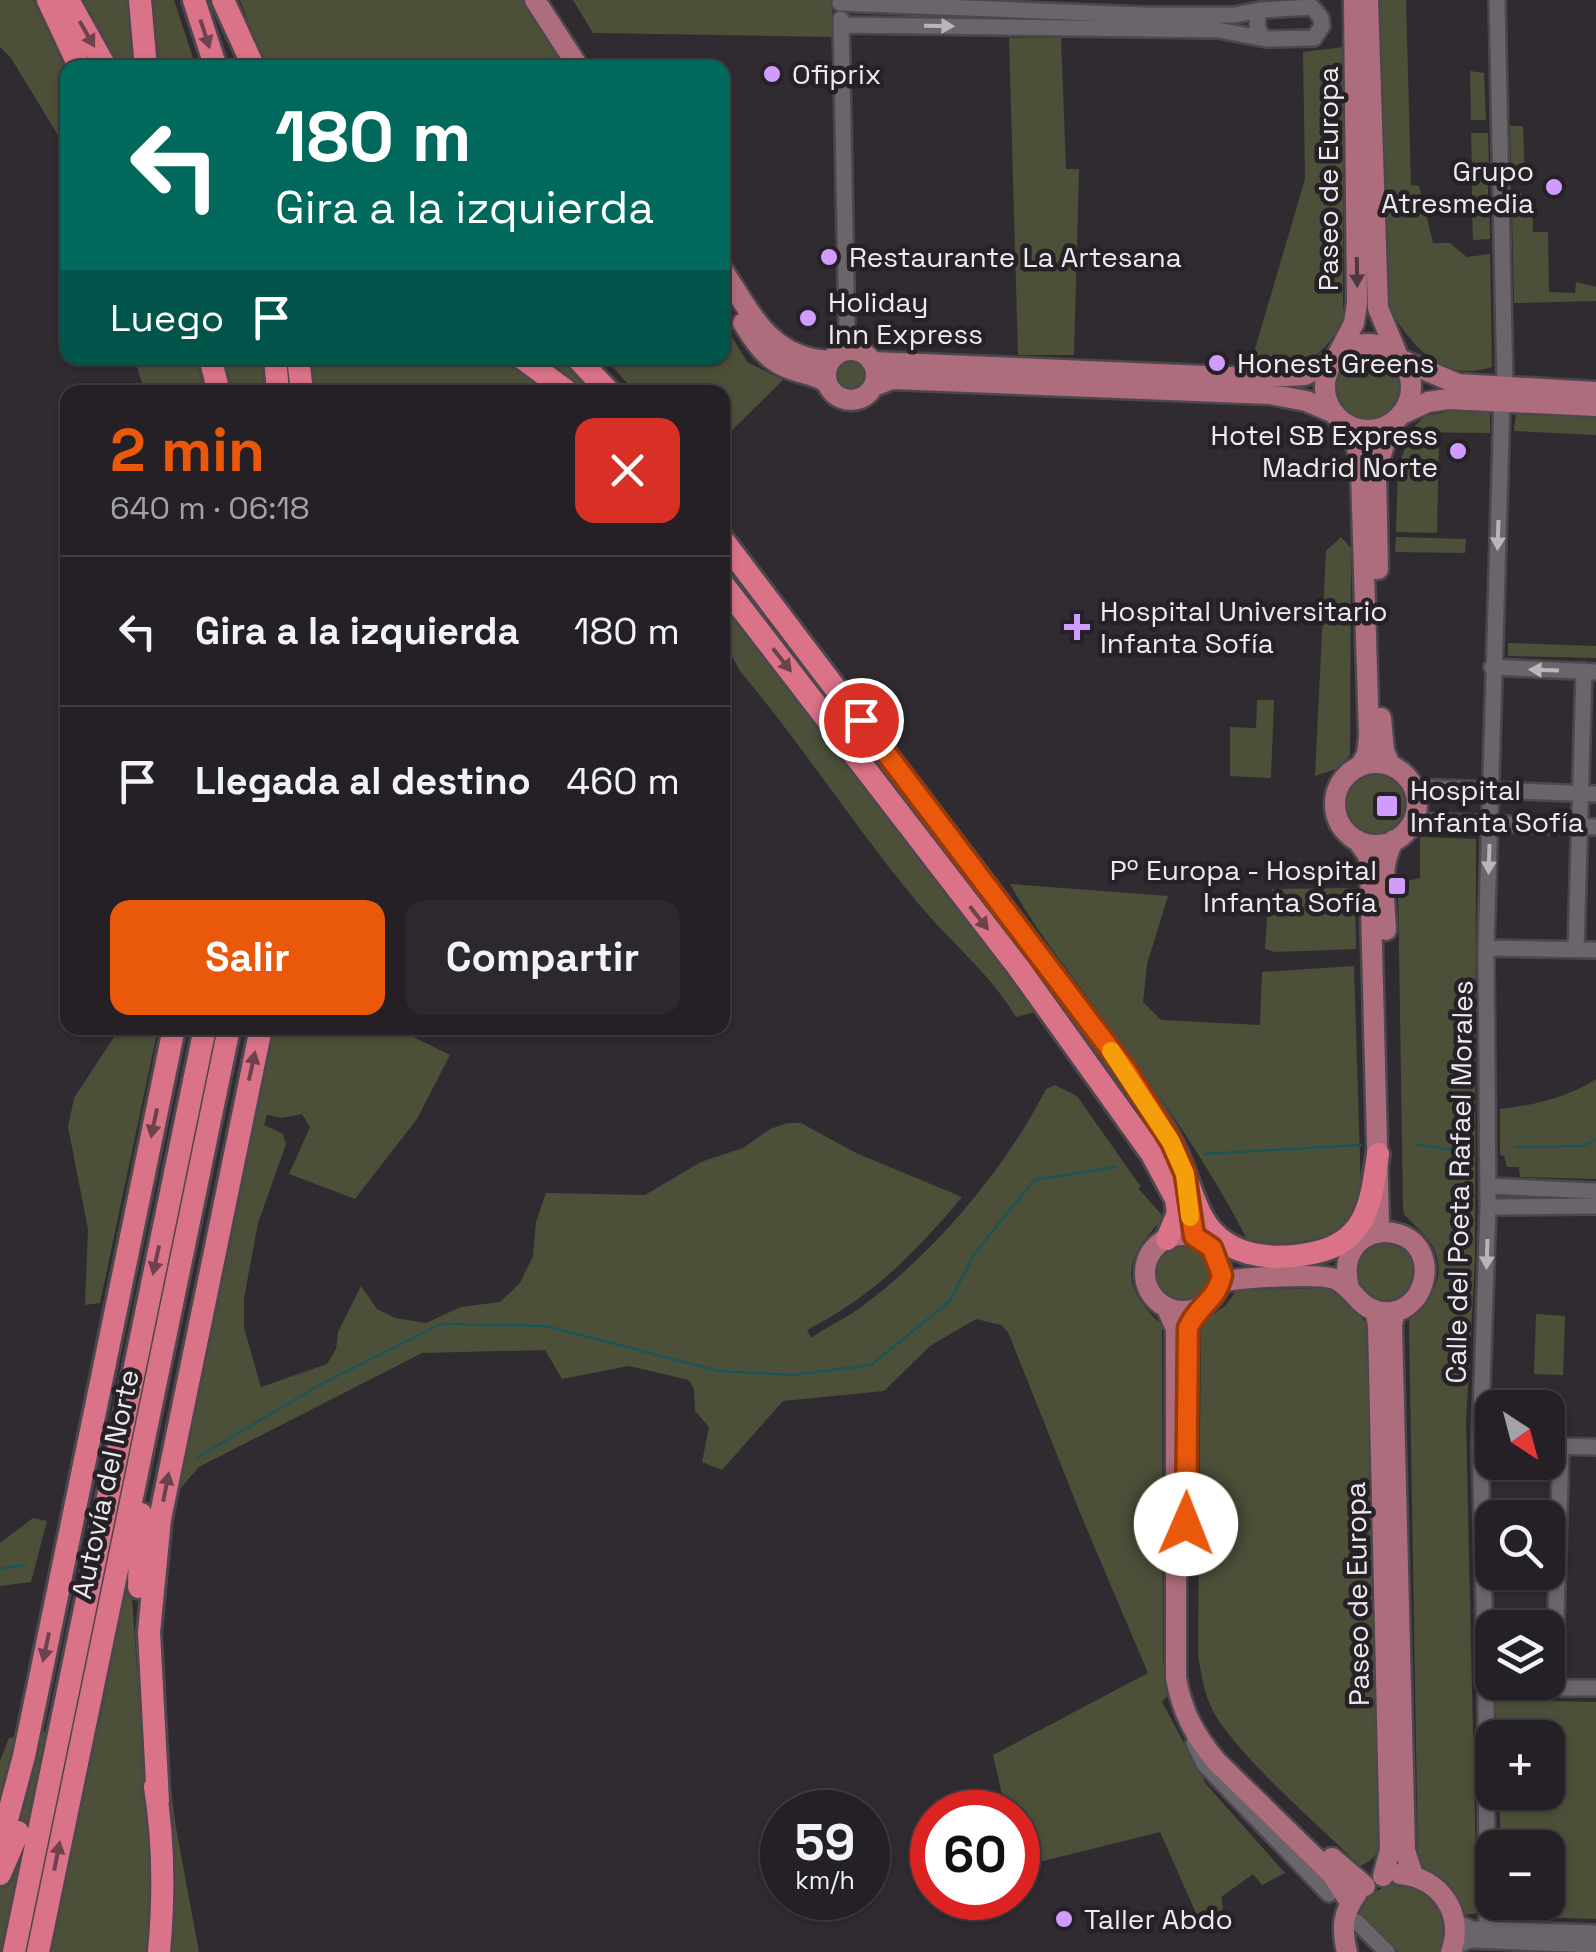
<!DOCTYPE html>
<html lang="es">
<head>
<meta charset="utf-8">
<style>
  body { margin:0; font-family:"Space Grotesk",sans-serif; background:#2c282d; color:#f1f3f6; height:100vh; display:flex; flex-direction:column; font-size:38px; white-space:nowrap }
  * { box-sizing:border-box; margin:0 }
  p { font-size:32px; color:#a3a3a7 }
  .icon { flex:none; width:55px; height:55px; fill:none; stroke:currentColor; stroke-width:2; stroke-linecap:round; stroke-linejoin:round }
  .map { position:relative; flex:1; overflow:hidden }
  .sheet { position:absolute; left:60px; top:385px; width:670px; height:650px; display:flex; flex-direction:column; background:#242025; border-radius:20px; box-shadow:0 2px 8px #0004,0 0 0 2px #413e42 }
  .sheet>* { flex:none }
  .guide { position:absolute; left:60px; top:60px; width:670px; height:305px; border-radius:20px; box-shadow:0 2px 8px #0004,0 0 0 2px #413e42; background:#00695c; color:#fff; overflow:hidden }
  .needle { width:65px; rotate:144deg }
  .buttons { position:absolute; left:1475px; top:1390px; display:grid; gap:20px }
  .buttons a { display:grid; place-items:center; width:90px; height:90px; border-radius:20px; background:#242025; box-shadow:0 2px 8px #0004,0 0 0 2px #413e42; font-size:50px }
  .speed { position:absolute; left:760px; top:1790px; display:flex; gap:20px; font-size:50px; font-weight:700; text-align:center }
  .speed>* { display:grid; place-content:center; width:130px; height:130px; border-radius:50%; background:#242025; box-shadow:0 2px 8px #0004,0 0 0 2px #413e42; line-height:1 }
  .speed small { font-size:25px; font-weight:400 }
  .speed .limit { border:15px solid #d22; background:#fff; color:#111 }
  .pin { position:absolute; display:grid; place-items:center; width:85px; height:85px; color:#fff; margin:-42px; border:5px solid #fff; border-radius:50%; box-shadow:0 2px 10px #0007 }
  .me { position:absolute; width:110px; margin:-55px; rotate:1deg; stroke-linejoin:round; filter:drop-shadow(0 0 8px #0008) }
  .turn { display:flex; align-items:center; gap:35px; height:210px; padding:0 50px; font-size:45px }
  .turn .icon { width:130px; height:130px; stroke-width:2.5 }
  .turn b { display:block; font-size:70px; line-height:85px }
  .then { display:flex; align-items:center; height:95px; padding:0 50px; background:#0003; gap:20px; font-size:38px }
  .round { display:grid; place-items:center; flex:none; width:105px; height:105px; border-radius:20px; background:#2c282d }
  .head { display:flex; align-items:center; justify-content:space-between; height:170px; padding:0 50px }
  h1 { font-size:60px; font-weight:700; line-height:75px; color:#ea580c }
  .cta { display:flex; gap:20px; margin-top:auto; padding:20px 50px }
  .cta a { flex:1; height:115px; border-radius:20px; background:#ea580c; color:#fff; font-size:40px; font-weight:700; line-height:115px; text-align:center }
  .cta a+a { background:#2c282d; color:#f1f3f6 }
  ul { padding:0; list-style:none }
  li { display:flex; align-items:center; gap:30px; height:150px; padding:0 50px; border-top:2px solid #413e42 }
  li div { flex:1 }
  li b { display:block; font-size:38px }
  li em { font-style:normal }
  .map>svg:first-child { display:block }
  .green { fill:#4c5039 }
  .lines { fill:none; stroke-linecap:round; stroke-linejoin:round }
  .stream { stroke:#1c5458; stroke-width:2.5 }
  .minor-casing { stroke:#4b474c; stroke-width:20 }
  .major-casing { stroke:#4b474c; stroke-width:25 }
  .highway-casing { stroke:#4b474c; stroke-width:28 }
  .minor { stroke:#6b656b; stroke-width:15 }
  .major { stroke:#ae6d7c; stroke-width:20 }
  .highway { stroke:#da7288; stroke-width:22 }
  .oneway { fill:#b9b5ba }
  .oneway2 { fill:#6e414e }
  .oneway3 { fill:#4f3840 }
  .route-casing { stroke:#983908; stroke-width:25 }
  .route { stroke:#ea580c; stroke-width:18 }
  .slow { stroke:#f59e0b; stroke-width:18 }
  .poi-dot { fill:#d09dff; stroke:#262127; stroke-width:4 }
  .labels { text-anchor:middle; stroke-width:9; stroke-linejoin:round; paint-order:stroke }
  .poi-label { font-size:28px; fill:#edeaee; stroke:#262127; text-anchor:start }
  .street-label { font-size:28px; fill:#edeaee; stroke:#262127 }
</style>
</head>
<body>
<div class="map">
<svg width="1596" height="1952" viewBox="0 0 1596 1952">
  <rect width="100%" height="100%" fill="#302b31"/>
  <path class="green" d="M0 0H33L67 73V150L11 58 0 47Z
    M81 0H135L140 67H113Z
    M146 0H174L196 67H153Z
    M240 0H525L566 67H266Z
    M573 0H832L833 37 593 33Z
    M1379 0H1406L1411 185 1419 186 1433 243H1450L1467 257 1490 254 1492 367C1444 383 1413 348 1390 310Z
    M1009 38H1061L1066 169H1079L1074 355H1018Z
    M1344 47 1343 319C1321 365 1298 367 1250 366L1305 179 1303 52Z
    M1470 71 1484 73 1486 120H1471Z
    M1510 126H1523L1525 178H1531L1532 183H1521L1511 164Z
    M1471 133H1488L1489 170H1472Z
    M1472 176H1488V200L1472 201Z
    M1520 192 1524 198H1532L1533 232H1548L1549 292 1575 293 1576 282 1596 287V301L1514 303 1512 210Z
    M1489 206 1490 239 1473 240 1472 207Z
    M723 322 747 362 783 380 723 439 722 392H635L605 358H722Z
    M1330 387a38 38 0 1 1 76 0a38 38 0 1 1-76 0Z
    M134 358H195L205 392H145Z
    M222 358H261L264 392H230Z
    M311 358H504L550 392H314Z
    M536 358H565L598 392H576Z
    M835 377a16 16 0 1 1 32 0a16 16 0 1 1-32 0Z
    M1458 410 1490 411V433L1409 432 1425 416Z
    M1516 412 1596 416V435L1514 431Z
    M1439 439 1437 533 1396 532 1398 467 1408 440Z
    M1341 537 1351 548 1350 755 1336 769 1315 776 1326 551Z
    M1396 537 1466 539 1465 553 1395 552Z
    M723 550 1073 1010 1065 1017 723 570Z
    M722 598 1038 1011 1016 1017C990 973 949 941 917 902 855 827 802 745 740 671L723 640Z
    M1508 643 1596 646V658L1508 656Z
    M1257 700H1274L1271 778 1230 776V727L1256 728Z
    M1343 805a33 33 0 1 1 66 0a33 33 0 1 1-66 0Z
    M1420 837 1476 839 1475 1260 1466 1421 1477 1913 1465 1915 1448 1883 1418 1863 1409 1324 1410 1317C1433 1301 1448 1272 1432 1245 1424 1233 1413 1224 1404 1214L1403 1208 1398 883 1420 878Z
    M1010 884 1168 896 1147 964 1143 1002 1161 1020 1260 1025 1262 972 1354 966 1361 1191 1353 1212 1356 1216C1326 1248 1291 1245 1249 1243 1209 1164 1155 1088 1102 1017 1070 972 1037 933 1010 884Z
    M1355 888 1356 949 1275 952 1265 949 1268 900 1273 899 1272 889Z
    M120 1028H158L100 1303 85 1305 88 1229 68 1127 74 1098Z
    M272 1028H395L450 1055 417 1119 355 1199 289 1174 310 1127 302 1114 282 1118 267 1115 264 1125 283 1134 286 1144 258 1223 244 1298V1328L261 1387 327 1364 336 1349 338 1332 361 1286 377 1309 395 1318 426 1323 461 1307 500 1302 520 1283 533 1256 536 1222 546 1193 645 1195 701 1162 743 1148 770 1129 787 1123H801L856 1153 962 1197C914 1254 873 1296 807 1330L811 1338C825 1328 842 1320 857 1310 931 1257 1005 1170 1046 1089L1055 1085 1077 1096 1141 1187 1138 1188 1161 1214 1162 1220C1122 1260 1120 1286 1162 1325L1163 1660 1167 1696 1162 1702 1206 1784 1285 1873 1262 1885 1253 1874 1221 1897 1223 1909 1200 1922 1160 1832 1019 1867 1018 1812H1006L993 1755 1148 1673 1083 1520 1008 1332 1001 1325 976 1319 930 1346 884 1391 783 1401 722 1470 702 1462 709 1427 695 1411 694 1389 689 1380 629 1366 562 1379 545 1350 422 1353 199 1467 178 1491Z
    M1596 1079V1179L1520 1177 1519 1167H1507L1504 1156 1500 1155V1109C1535 1105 1566 1098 1596 1079Z
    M1355 1270a30 30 0 1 1 60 0a30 30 0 1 1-60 0Z
    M1153 1274a31 31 0 1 1 62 0a31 31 0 1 1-62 0Z
    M1330 1288 1337 1290C1346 1303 1362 1314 1368 1328L1371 1550 1376 1554 1382 1842 1378 1844C1378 1857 1371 1861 1360 1866 1317 1823 1253 1770 1219 1721 1205 1701 1202 1678 1198 1655L1201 1323 1225 1306 1237 1290Z
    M1536 1314 1565 1316 1563 1375 1534 1374Z
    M33 1518 47 1521 31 1582 0 1586V1543Z
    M130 1568 140 1713 161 1711 176 1828 199 1952H0V1761L9 1738 100 1722Z
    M1494 1700 1596 1702V1919L1505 1916 1504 1903 1548 1902V1848L1501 1847 1499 1793 1548 1792V1738L1496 1737Z
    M1390 1884C1427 1884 1457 1913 1441 1952H1398L1355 1910 1363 1898Z"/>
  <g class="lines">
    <path class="stream" d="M1418 1145 1464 1151
      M1516 1147 1581 1146 1596 1140
      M1204 1154 1361 1145
      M198 1457 318 1386 441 1324 546 1326 719 1371 793 1375 871 1365 950 1301 975 1253 1034 1180 1116 1167
      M0 1569 25 1565"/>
    <g class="minor-casing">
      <path id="minor" d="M1497 0 1505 387
        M840 3 1143 15H1235L1260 10
        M1312 7 1321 18 1322 26 1314 38 1266 39C1255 30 1256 23 1260 10Z
        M841 25 1218 30 1266 39
        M847 335 862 352
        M836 355 847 335 841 19
        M1492 667 1596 672
        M1414 787 1596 794
        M1414 821 1596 827
        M1486 948 1596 950
        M1576 950 1584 671
        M1488 1186 1596 1191
        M1488 1207 1596 1206
        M1548 1446 1596 1447
        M1486 1688H1596
        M1554 1688 1561 1446
        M1194 1743 1204 1764 1329 1894
        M1357 1922 1387 1952
        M1455 1922 1472 1929 1596 1933
        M1487 1929 1486 1688 1480 1443 1488 1207 1486 948 1502 402
        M1453 1948 1469 1940 1596 1945"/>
    </g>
    <g class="major-casing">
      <path id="major" d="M535 0 579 68
        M1368 0 1378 308 1397 354
        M722 269C751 313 770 359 830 361
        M743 323C755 342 766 360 788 368 801 374 814 374 826 382
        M1325 387a43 43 0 1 1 86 0a43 43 0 1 1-86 0Z
        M826 375a25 25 0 1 1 50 0a25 25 0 1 1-50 0Z
        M1338 354 1354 323 1357 303 1354 0
        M1404 361 1458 384 1596 392
        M872 362 1253 378 1305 375 1333 360
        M874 386 892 379 1270 394 1306 401 1332 412
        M1400 415 1428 402 1448 399 1596 406
        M1339 420 1357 447 1361 473 1369 736 1367 754 1361 765
        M1378 569 1376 471 1390 425
        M1381 718 1384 751 1390 765
        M1335 804a41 41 0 1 1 82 0a41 41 0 1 1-82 0Z
        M1357 840 1368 855 1370 868 1379 1224 1377 1233
        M1386 930C1385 901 1378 866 1394 840
        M1145 1273a38 38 0 1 1 76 0a38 38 0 1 1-76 0Z
        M1220 1283C1237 1277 1319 1273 1335 1279 1352 1286 1357 1306 1377 1311 1425 1323 1445 1248 1398 1234 1385 1230 1372 1232 1361 1240 1345 1253 1345 1271 1349 1289
        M1167 1309 1176 1329V1678C1182 1712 1195 1736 1217 1762L1332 1874 1350 1902
        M1375 1311 1378 1325 1390 1850 1383 1876
        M1395 1311 1392 1325 1405 1851 1413 1875
        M1188 1349V1328L1196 1309
        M1332 1858 1365 1886
        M1400 1874C1440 1878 1465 1913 1451 1952
        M1347 1952C1341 1929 1343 1912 1357 1893"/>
    </g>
    <g class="highway-casing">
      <path id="highway" d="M48 0 80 68
        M68 0 106 68
        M140 0 146 68
        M194 0 216 68
        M223 0 254 68
        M210 358 219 392
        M275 358 278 392
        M298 358 302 392
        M522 358 568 392
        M577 358 609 392
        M722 539 1125 1070C1141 1094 1158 1117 1171 1142 1183 1164 1189 1190 1200 1213 1221 1257 1270 1262 1313 1253 1368 1242 1371 1201 1378 1154
        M722 583 1018 967 1152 1154 1176 1199 1178 1213 1167 1239
        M139 1587 141 1514
        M155 1787C164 1842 164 1898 159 1952
        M158 1801 149 1632 160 1519 261 1028
        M0 1846 24 1756 174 1028
        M0 1874 18 1832
        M14 1952 205 1028
        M38 1952 229 1028"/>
    </g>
    <use href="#minor" class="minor"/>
    <use href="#major" class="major"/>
    <use href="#highway" class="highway"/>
  </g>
  <defs><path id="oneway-solid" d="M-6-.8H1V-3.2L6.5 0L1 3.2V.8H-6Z" transform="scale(2.5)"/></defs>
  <g class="oneway">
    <use href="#oneway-solid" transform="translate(939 26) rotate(1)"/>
    <use href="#oneway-solid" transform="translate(1498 535) rotate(92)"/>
    <use href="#oneway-solid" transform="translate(1544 670) rotate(-178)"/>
    <use href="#oneway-solid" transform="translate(1489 859) rotate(92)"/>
    <use href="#oneway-solid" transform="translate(1487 1254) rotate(92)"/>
  </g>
  <g class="oneway2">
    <use href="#oneway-solid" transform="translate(87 34) rotate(60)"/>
    <use href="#oneway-solid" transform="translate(205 34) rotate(72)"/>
    <use href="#oneway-solid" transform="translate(782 660) rotate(52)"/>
    <use href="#oneway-solid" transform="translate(979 918) rotate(52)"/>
    <use href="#oneway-solid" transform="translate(252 1066) rotate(-78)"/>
    <use href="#oneway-solid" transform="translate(154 1123) rotate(102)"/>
    <use href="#oneway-solid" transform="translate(156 1260) rotate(102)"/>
    <use href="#oneway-solid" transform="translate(166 1487) rotate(-79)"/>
    <use href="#oneway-solid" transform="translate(46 1647) rotate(102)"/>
    <use href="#oneway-solid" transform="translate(57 1856) rotate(-79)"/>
  </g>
  <use class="oneway3" href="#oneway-solid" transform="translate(1357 272) rotate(89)"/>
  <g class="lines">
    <g class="route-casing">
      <path id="route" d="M861 720 1126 1070 1171 1142 1185 1174 1194 1236 1212 1248 1222 1275C1216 1302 1199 1303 1188 1328L1186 1524"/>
    </g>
    <use href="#route" class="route"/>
    <path class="slow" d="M1111 1051 1171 1142 1185 1174 1190 1217"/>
  </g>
  <g class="poi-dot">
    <circle cx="772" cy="74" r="10"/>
    <circle cx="1554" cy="187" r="10"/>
    <circle cx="829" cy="257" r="10"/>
    <circle cx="808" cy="318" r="10"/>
    <circle cx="1217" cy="363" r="10"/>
    <circle cx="1458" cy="451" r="10"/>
    <path d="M1072 612h10v10h10v10h-10v10h-10v-10h-10v-10h10z"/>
    <rect x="1375" y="794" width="24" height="24" rx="5"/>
    <rect x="1387" y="876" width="20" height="20" rx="5"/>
    <circle cx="1064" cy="1919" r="10"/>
  </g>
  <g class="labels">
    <g class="poi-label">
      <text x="792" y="84">Ofiprix</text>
      <text x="1534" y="181" text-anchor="end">Grupo<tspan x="1534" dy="32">Atresmedia</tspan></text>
      <text x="849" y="267">Restaurante La Artesana</text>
      <text x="828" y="312">Holiday<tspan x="828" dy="32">Inn Express</tspan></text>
      <text x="1237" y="373">Honest Greens</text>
      <text x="1438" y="445" text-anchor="end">Hotel SB Express<tspan x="1438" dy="32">Madrid Norte</tspan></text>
      <text x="1100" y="621">Hospital Universitario<tspan x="1100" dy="32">Infanta Sofía</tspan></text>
      <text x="1410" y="800">Hospital<tspan x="1410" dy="32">Infanta Sofía</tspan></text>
      <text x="1377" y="880" text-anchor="end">Pº Europa - Hospital<tspan x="1377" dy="32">Infanta Sofía</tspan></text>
      <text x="1084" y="1929">Taller Abdo</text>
    </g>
    <g class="street-label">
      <text transform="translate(1328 179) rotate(-90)" y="10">Paseo de Europa</text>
      <text transform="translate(1459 1182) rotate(-89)" y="10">Calle del Poeta Rafael Morales</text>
      <text transform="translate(105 1484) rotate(-78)" y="10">Autovía del Norte</text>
      <text transform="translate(1357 1594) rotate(-91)" y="10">Paseo de Europa</text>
    </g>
  </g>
</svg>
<div class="buttons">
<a><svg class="needle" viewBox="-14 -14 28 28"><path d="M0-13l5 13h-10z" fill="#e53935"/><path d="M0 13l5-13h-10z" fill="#a3a3a7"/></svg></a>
<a><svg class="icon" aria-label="search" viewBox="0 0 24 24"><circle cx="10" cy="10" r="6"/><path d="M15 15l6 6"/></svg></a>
<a><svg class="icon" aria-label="layers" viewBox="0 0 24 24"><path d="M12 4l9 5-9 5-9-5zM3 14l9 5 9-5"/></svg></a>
<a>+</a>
<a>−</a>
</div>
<div class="speed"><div>59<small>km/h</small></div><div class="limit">60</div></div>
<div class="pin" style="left:861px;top:720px;background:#d93025"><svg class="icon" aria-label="arrive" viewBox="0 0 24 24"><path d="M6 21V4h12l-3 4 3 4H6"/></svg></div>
<svg class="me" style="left:1186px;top:1524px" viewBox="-20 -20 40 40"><circle r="19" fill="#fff"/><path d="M0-13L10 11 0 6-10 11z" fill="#ea580c"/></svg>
<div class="guide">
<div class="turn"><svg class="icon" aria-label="left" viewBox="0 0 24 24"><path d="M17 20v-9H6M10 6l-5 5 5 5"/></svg><div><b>180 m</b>Gira a la izquierda</div></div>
<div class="then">Luego<svg class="icon" aria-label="arrive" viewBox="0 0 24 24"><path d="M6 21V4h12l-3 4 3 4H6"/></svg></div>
</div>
<section class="sheet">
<div class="head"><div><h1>2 min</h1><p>640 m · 06:18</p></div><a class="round" style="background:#d93025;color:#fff"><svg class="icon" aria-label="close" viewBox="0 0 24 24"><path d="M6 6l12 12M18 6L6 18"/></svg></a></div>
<ul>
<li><svg class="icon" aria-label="left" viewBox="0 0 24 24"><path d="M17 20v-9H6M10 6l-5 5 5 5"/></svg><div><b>Gira a la izquierda</b></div><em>180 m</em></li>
<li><svg class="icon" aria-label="arrive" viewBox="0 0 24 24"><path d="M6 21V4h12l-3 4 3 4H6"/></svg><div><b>Llegada al destino</b></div><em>460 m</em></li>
</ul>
<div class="cta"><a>Salir</a><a>Compartir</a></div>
</section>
</div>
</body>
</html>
